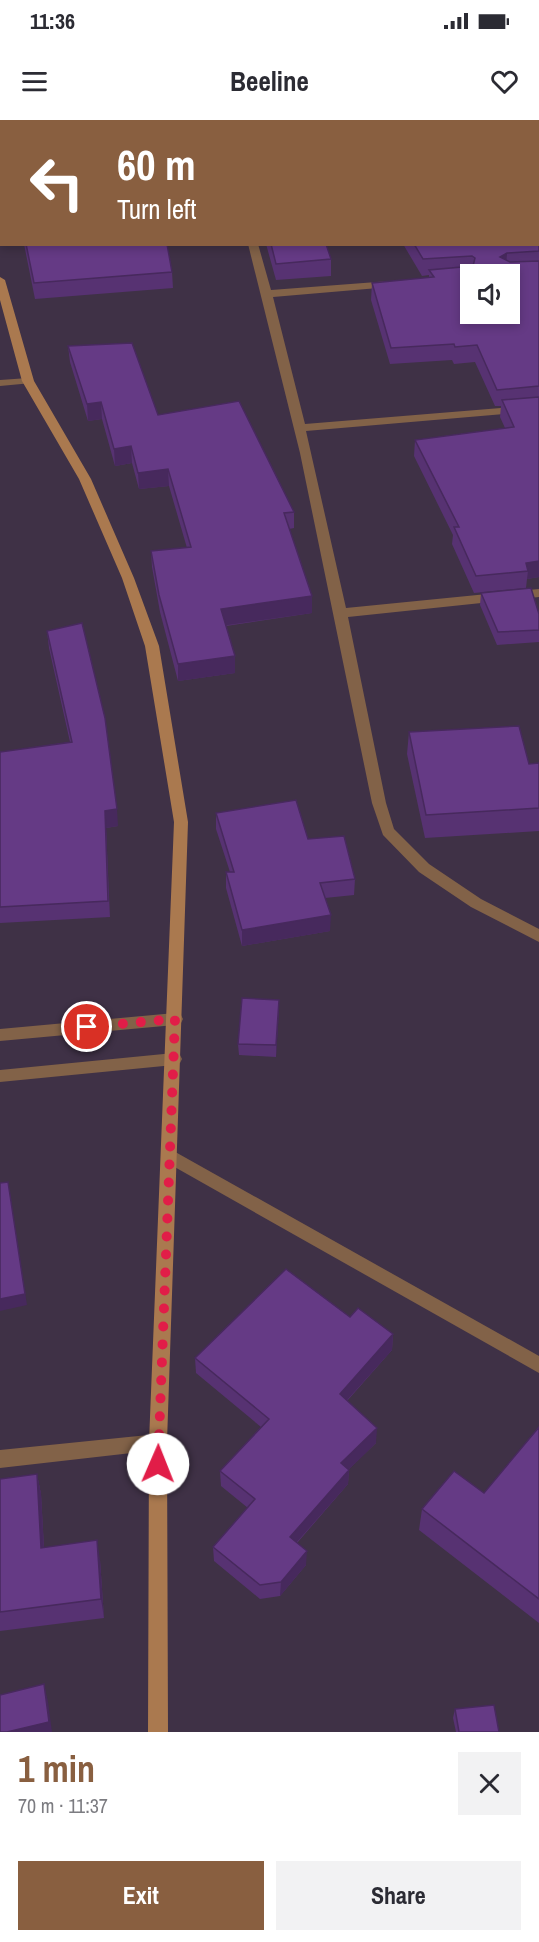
<!DOCTYPE html>
<html lang="en">
<head>
<meta charset="utf-8">
<style>
  body { margin:0; font-family:"Archivo Narrow",sans-serif; background:#f2f2f3; color:#2b2b33; height:100vh; display:flex; flex-direction:column; font-size:22px; white-space:nowrap }
  * { box-sizing:border-box; margin:0 }
  p { font-size:20px; color:#7c7c81 }
  .icon { flex:none; width:33px; height:33px; fill:none; stroke:currentColor; stroke-width:2; stroke-linecap:round; stroke-linejoin:round }
  .map { position:relative; height:1612px; overflow:hidden }
  .side { display:flex; flex-direction:column; background:#fff; flex:1 }
  .side>* { flex:none }
  .banner { position:absolute; left:0px; top:0px; width:540px; height:126px; box-shadow:0 3px 9px #0003; background:#895f40; color:#fff; overflow:hidden }
  .tools { position:absolute; left:460px; top:144px; display:grid; gap:12px }
  .tools a { display:grid; place-items:center; width:60px; height:60px; border-radius:0px; background:#fff; box-shadow:0 3px 9px #0003; font-size:30px }
  .pin { position:absolute; display:grid; place-items:center; width:51px; height:51px; color:#fff; margin:-26px; border:3px solid #fff; border-radius:50%; box-shadow:0 2px 6px #0007 }
  .me { position:absolute; width:66px; margin:-33px; rotate:1deg; stroke-linejoin:round; filter:drop-shadow(0 0 4px #0008) }
  .turn { display:flex; align-items:center; gap:21px; height:126px; padding:0 18px; font-size:27px }
  .turn .icon { width:78px; height:78px; stroke-width:2.5 }
  .turn b { display:block; font-size:42px; line-height:51px }
  .round { display:grid; place-items:center; flex:none; width:63px; height:63px; border-radius:0px; background:#f2f2f3 }
  .summary { display:flex; align-items:center; justify-content:space-between; height:102px; padding:0 18px }
  h1 { font-size:36px; font-weight:700; line-height:45px; color:#895f40 }
  .action { display:flex; gap:12px; margin-top:auto; padding:12px 18px }
  .action a { flex:1; height:69px; border-radius:0px; background:#895f40; color:#fff; font-size:24px; font-weight:700; line-height:69px; text-align:center }
  .action a+a { background:#f2f2f3; color:#2b2b33 }
  .status { display:flex; justify-content:space-between; align-items:center; height:42px; padding:0 30px; background:#fff; direction:ltr }
  .status svg { height:16px; fill:currentColor }
  header { display:flex; justify-content:space-between; align-items:center; height:78px; padding:0 18px; background:#fff; font-size:27px; font-weight:700 }
  .map>svg:first-child { display:block }
  .lines { fill:none; stroke-linecap:round; stroke-linejoin:round }
  .street { fill:#826248; fill-rule:evenodd }
  .secondary { fill:#aa794f; fill-rule:evenodd }
  .wall { fill:#573272 }
  .shaded-wall { fill:#47295d }
  .building { fill:#653a85; stroke:#47295d; stroke-width:1.5; fill-rule:evenodd }
  .route { stroke:#e11d48; stroke-width:10; stroke-dasharray:0 18 }
</style>
</head>
<body>
<div class="status"><b>11:36</b><svg viewBox="0 0 49 12"><path d="M0 12V9h3v3zM5 12V6h3v6zM10 12V3h3v9zM15 12V0h3v12zM26 1h20v11H26zM47 4h2v5h-2z"/></svg></div>
<header><svg class="icon" aria-label="menu" viewBox="0 0 24 24"><path d="M4 6h16M4 12h16M4 18h16"/></svg>Beeline<svg class="icon" aria-label="heart" viewBox="0 0 24 24"><path d="M12 20l-8-8c-3-5 5-10 8-4 3-6 11-1 8 4z"/></svg></header>
<div class="map">
<svg width="539" height="1612" viewBox="0 0 539 1612">
  <rect width="100%" height="100%" fill="#3f3146"/>
  <g class="lines">
    <path class="street" d="M0 74H2V80H0Z
      M248 124H258L271 170 390 161 395 164 390 167 273 177 305 304 539 285V291L306 311 346 488 539 469V477L348 497 386 683 394 709 429 744 481 779 539 809V822L471 787 419 752 383 715 372 683 300 333Z
      M28 258 34 261 32 263 0 266V260Z
      M175 893 181 895 183 899 181 903 175 905 0 921V909Z
      M174 933 180 935 182 939 180 943 174 945 0 962V950Z
      M170 1029 539 1236V1253L164 1041 162 1036 164 1031Z
      M158 1314 164 1316 167 1322 164 1328 158 1330 0 1348V1330Z"/>
    <path class="secondary" d="M0 157 5 160 34 261 91 359 134 458 159 526 188 702 167 1322 168 1612H148L149 1322 174 702 145 526 122 458 79 359 22 261 0 180Z"/>
  </g>
  <path class="wall" d="M5 0H539V457L527 459 526 468 474 473 452 424 453 415 414 336 415 320 505 308 500 297 501 286H495L475 242 454 244 452 240 390 244 371 180 372 163 429 158V155L422 156 403 124H538V2H5Z
    M24 124H167L172 152 173 168 35 179Z
    M266 124H326L331 139V156L276 160Z
    M68 226 158 295 294 392V408L289 409 312 493 226 506 235 553 178 561 160 492 152 447 151 431 187 428 169 366 139 369 132 343 115 346 102 299 88 301 70 242Z
    M481 473 539 510V522L497 525 480 485Z
    M47 511 118 706 106 708 110 797 0 803V632L70 622 49 528Z
    M409 612 529 644 539 643V711L425 718 407 634Z
    M216 693 308 719 355 759 354 775 325 778 330 811 242 826 226 768V752H230L216 709Z
    M279 880 276 937 239 935 238 924Z
    M350 1197 393 1214 392 1230 347 1281 376 1323 349 1349 348 1364 297 1423 306 1445 280 1476 260 1479 214 1441 213 1427 248 1388 221 1366 220 1351 261 1307 196 1253 195 1238Z
    M539 1307V1503L419 1410 422 1389 484 1373Z
    M37 1354 41 1374 44 1427 100 1440 104 1498 0 1511V1359Z
    M455 1589 499 1612H456L453 1598Z"/>
  <path class="shaded-wall" d="M507 133 506 149 500 137Z
    M101 282 102 299 88 301 87 284Z
    M131 326 132 343 115 346 114 329Z
    M168 349 169 366 139 369 138 353Z
    M539 441V457L527 459 528 451 526 443Z
    M312 476V493L221 506V489Z
    M235 536V553L178 561V544Z
    M117 689 118 706 106 708 110 797 105 691Z
    M331 795 330 811 242 826V810Z
    M279 880V892L276 937V925Z
    M10 1073 27 1185 0 1191V1179Z
    M393 1214 392 1230 339 1289 340 1274Z
    M377 1308 376 1323 340 1358 341 1343Z
    M349 1350 348 1364 289 1431 290 1417Z
    M37 1354 41 1374 45 1447 41 1428Z
    M97 1420 100 1440 104 1498 101 1479Z
    M307 1431 306 1445 280 1476 281 1462Z
    M44 1564 48 1582 52 1612H7Z"/>
  <path class="building" d="M7 0H539V15L538 17V2H7Z
    M538 22 539 131 507 133 500 137 510 142 539 141V266L497 270 477 225 455 227 454 224 391 228 372 163 434 157 429 150 473 146 475 138 472 136 423 139 414 124H538ZM471 154H510V194H471Z
    M26 124H167L172 152 34 163Z
    M271 124H326L331 139 276 144Z
    M132 223 158 295 239 281 294 392 284 393 312 476 221 489 235 536 178 544 159 475 151 431 191 427 168 349 138 353 131 326 114 329 101 282 87 284 68 226Z
    M539 277V441L526 443 528 451 476 456 454 407H459L415 320 514 307 502 280Z
    M531 468 539 494V510L498 512 481 473Z
    M82 503 105 598 117 689 105 691 108 781 0 787V632L72 622 47 511Z
    M519 606 529 644 539 643V688L426 695 409 612Z
    M296 680 308 719 344 716 355 759 320 763 331 795 242 810 226 752H234L216 693Z
    M242 878 279 880 276 925 238 924Z
    M8 1062 25 1174 0 1179V1063Z
    M286 1149 350 1197 358 1188 393 1214 340 1274 377 1308 341 1343 349 1350 290 1417 307 1431 281 1462 260 1465 213 1427 255 1379 220 1351 269 1299 195 1238Z
    M539 1307V1479L422 1389 454 1351 484 1373Z
    M37 1354 41 1428 97 1420 101 1479 0 1492V1359Z
    M44 1564 49 1602 7 1612H0V1575Z
    M494 1585 499 1612H459L455 1589Z"/>
  <g class="lines">
    <path class="route" d="M87 907 175 899 158 1344"/>
  </g>
</svg>
<div class="tools">
<a><svg class="icon" aria-label="sound" viewBox="0 0 24 24"><path d="M4 9h4l5-4v14l-5-4H4zM17 9q2 3 0 6"/></svg></a>
</div>
<div class="pin" style="left:87px;top:907px;background:#d93025"><svg class="icon" aria-label="arrive" viewBox="0 0 24 24"><path d="M6 21V4h12l-3 4 3 4H6"/></svg></div>
<svg class="me" style="left:158px;top:1344px" viewBox="-20 -20 40 40"><circle r="19" fill="#fff"/><path d="M0-13L10 11 0 6-10 11z" fill="#e11d48"/></svg>
<div class="banner">
<div class="turn"><svg class="icon" aria-label="left" viewBox="0 0 24 24"><path d="M17 20v-9H6M10 6l-5 5 5 5"/></svg><div><b>60 m</b>Turn left</div></div>
</div>
</div>
<section class="side">
<div class="summary"><div><h1>1 min</h1><p>70 m · 11:37</p></div><a class="round"><svg class="icon" aria-label="close" viewBox="0 0 24 24"><path d="M6 6l12 12M18 6L6 18"/></svg></a></div>
<div class="action"><a>Exit</a><a>Share</a></div>
</section>
</body>
</html>
